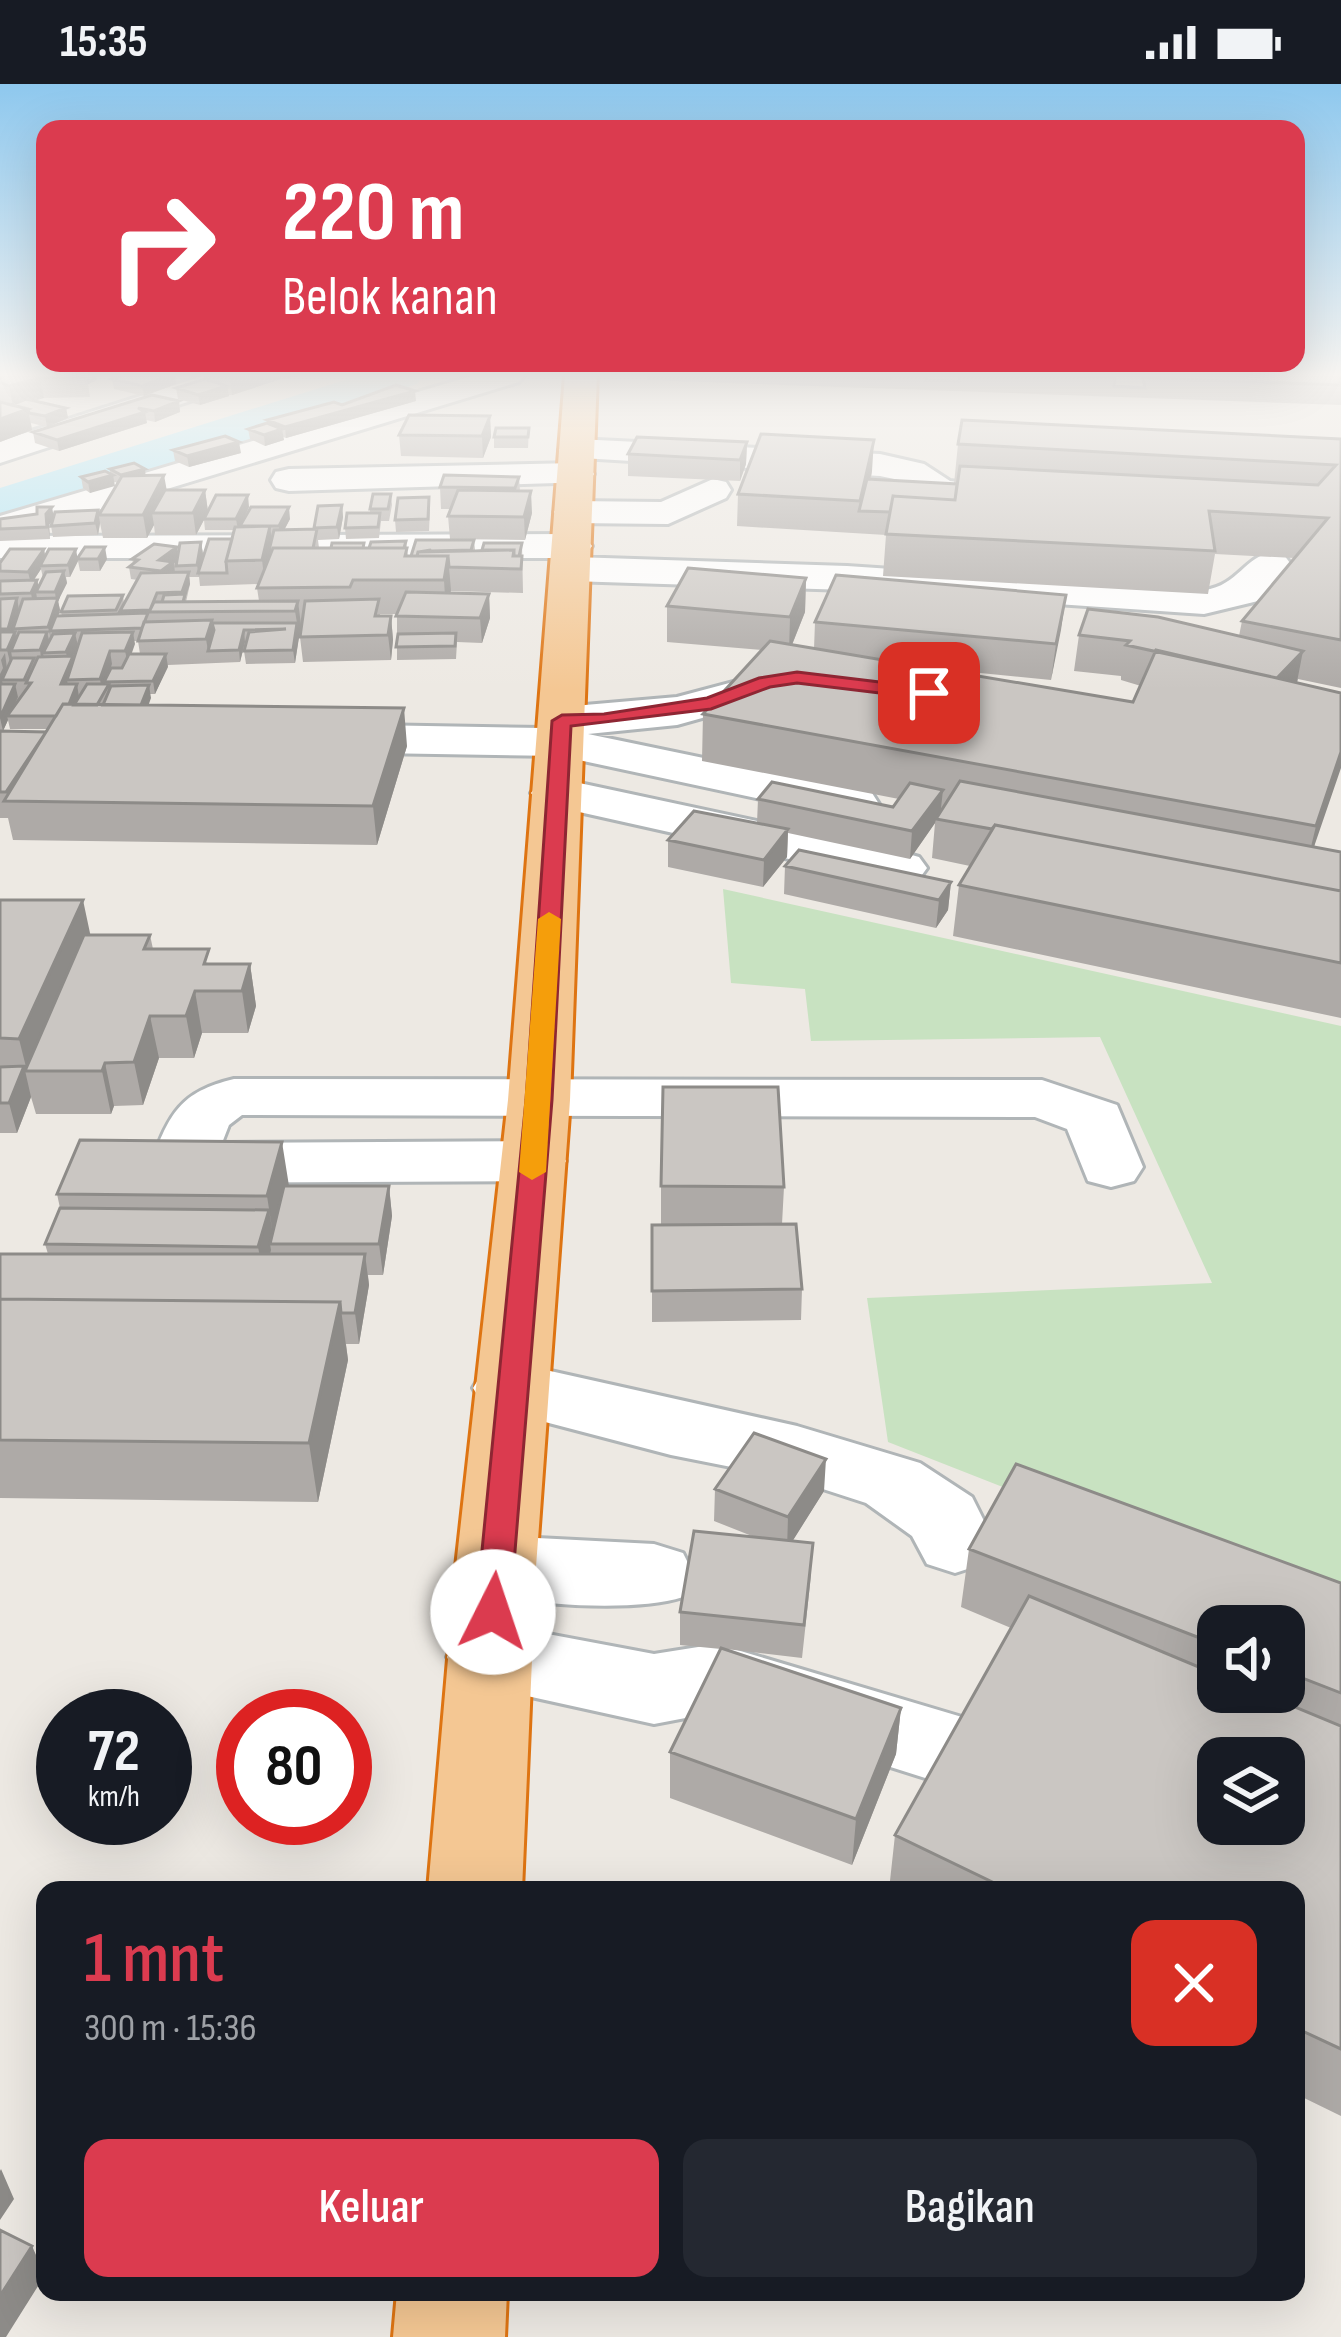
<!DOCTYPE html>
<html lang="id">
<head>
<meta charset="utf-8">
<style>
  body { margin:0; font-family:"Sofia Sans Condensed",sans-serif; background:#242831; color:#f1f3f6; height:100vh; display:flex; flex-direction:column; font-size:45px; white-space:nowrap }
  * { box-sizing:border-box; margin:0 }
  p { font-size:39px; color:#9ea1a6 }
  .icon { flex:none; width:66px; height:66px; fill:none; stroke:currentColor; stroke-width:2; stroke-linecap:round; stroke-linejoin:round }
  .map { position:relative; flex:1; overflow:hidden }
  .drawer { position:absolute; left:36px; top:1797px; width:1269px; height:420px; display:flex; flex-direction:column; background:#171b24; border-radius:24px; box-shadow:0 12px 48px #0002 }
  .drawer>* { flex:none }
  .top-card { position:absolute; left:36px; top:36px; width:1269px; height:252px; border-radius:24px; box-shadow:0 12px 48px #0002; background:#db3b4f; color:#fff; overflow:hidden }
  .fabs { position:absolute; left:1197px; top:1521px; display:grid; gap:24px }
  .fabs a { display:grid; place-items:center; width:108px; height:108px; border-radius:24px; background:#171b24; box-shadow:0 12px 48px #0002; font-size:60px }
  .speed { position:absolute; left:36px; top:1605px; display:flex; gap:24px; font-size:60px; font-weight:700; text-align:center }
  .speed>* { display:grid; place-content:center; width:156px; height:156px; border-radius:50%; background:#171b24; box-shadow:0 12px 48px #0002; line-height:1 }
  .speed small { font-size:30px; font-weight:400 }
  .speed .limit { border:18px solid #d22; background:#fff; color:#111 }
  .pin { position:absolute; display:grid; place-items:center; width:102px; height:102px; color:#fff; margin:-51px; border-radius:24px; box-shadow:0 6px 18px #0006 }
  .me { position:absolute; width:132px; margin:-66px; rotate:4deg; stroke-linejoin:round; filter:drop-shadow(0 0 9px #0008) }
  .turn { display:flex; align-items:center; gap:42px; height:252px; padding:0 48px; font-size:54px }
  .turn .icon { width:156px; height:156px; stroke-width:2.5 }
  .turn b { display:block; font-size:84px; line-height:102px }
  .round { display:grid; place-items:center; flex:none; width:126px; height:126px; border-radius:24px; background:#242831 }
  .overview { display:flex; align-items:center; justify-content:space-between; height:204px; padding:0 48px }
  h1 { font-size:72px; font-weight:600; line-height:90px; color:#db3b4f }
  .cta { display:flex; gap:24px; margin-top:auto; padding:24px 48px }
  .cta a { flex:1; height:138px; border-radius:24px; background:#db3b4f; color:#fff; font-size:48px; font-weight:600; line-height:138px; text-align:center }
  .cta a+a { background:#242831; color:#f1f3f6 }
  .status { display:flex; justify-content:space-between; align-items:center; height:84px; padding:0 60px; background:#171b24; direction:ltr }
  .status svg { height:33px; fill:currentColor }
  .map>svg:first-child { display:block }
  .green { fill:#c8e2c1 }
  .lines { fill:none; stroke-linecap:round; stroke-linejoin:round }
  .river { fill:#a8e5f8; fill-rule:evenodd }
  .minor-casing { stroke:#b0b5b7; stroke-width:6 }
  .highway-casing { stroke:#de7412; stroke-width:6 }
  .minor { fill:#fff; fill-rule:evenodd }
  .highway { fill:#f4c793; fill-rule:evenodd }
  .wall { fill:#aeaaa7; fill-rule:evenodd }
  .shaded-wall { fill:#8d8b88 }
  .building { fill:#cac6c2; stroke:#8d8b88; stroke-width:3; fill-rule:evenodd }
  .route { fill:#db3b4f; stroke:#8e2633; stroke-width:3 }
  .slow { fill:#f59e0b }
</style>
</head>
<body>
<div class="status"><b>15:35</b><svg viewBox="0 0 49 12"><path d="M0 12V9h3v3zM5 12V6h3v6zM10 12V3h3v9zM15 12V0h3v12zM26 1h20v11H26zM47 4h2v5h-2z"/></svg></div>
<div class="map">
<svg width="1341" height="2253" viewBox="0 0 1341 2253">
  <rect width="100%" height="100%" fill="#ede9e3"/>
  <path class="green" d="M723 805 1341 942V1536L888 1358 867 1214 1212 1199 1100 953 811 957 805 905 731 899Z"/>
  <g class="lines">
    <path class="river" d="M361 291H423L417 300 139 394 0 434V404Z"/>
    <g class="minor-casing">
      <path id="minor" d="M206 291H254L249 298 0 379V357Z
        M475 291H524L519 298 12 452 572 450 586 454 592 462 586 470 574 473 847 482 1204 506C1244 501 1247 461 1284 471L1290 479 1258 517 1204 530 847 506 571 497 557 493 551 485 557 477 568 474H0V432Z
        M577 355 880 370 924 380 950 397 1023 406 1029 414 1023 422 1010 425 928 415 899 396 880 392 565 373 559 366 565 359Z
        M576 379 589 382 594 390 589 398 289 407 276 404 271 396 276 388 289 385Z
        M713 395 726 398 731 406 726 414 668 440 573 439 560 436 554 428 560 420 573 417 661 418Z
        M797 581 813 585 819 594 813 603 677 641 588 650 872 709 879 720 872 731 854 735 560 672 316 668 299 664 293 654 299 644 316 640 543 644 539 637 546 627 562 623 677 613Z
        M556 694 901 768 919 773 927 784 919 795 901 800 539 719 531 709 539 699Z
        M234 995 1042 996 1117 1021 1143 1083 1134 1097 1111 1103 1088 1097 1067 1045 1035 1033 242 1031 229 1041 222 1059 534 1057 557 1063 566 1077 557 1091 534 1097 183 1099 160 1093 151 1079C170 1029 180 1008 234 995Z
        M510 1278 797 1342 920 1379 972 1413 995 1459 983 1480 955 1489 927 1480 912 1452 866 1419 792 1395 671 1371 484 1322 473 1304 484 1286Z
        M496 1452 654 1460 683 1469 694 1491 683 1513C633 1529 518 1521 468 1505L456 1483 468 1461Z
        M489 1539 654 1570 717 1560 972 1636 985 1662 972 1688 941 1699 717 1628 654 1640 459 1597 447 1573 459 1549Z"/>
    </g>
    <g class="highway-casing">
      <path id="highway" d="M565 291H597L570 1016 536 1483 522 1806H428L456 1483 508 1016Z
        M397 2208H507L505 2253H393Z"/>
    </g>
    <use href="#minor" class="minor"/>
    <use href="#highway" class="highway"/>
  </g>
  <path class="wall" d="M0 291H96L97 296 88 300 90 313 44 314 34 317 66 324 68 334 47 343 31 339 32 346 0 358 9 321 0 317Z
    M107 291H175L176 300 144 312 114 305 112 295 116 294Z
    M203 291H301L286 295 281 293V295L232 311H229V312L200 321 178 315 176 304 204 296Z
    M647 291H1341V321L647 296Z
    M179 317 180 328 155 338 146 336 147 339 59 367 35 359 33 348Z
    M416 317 286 354 283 353 284 356 265 362 250 355 248 345 267 340V336L342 321Z
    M490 332 491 353 483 374 401 372 399 351Z
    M529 344 528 364H494V353Z
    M1341 355V604L1298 595 1297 599 1341 609 1314 763 1341 768V934L953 852 959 801 970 782 932 774 935 739 910 775 788 749 787 773 763 803 668 783V756L757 739 758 715 893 723 899 715 702 677 703 630 762 566 667 558V522L806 494 805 528 792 561 814 565 815 538 1066 511 1051 596 930 584 1133 618 1141 602 1121 596V592L1074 587 1079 551 1239 552 1242 537 1294 474 1215 470 1208 510 883 492 886 451 737 442 738 410 872 387 871 395 954 400 958 360Z
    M747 358 746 380 740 397 628 392V370Z
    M173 366 241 369 189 383 175 377Z
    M110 385 146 391 166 406H205L208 427 249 423 239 443 290 435 284 446 314 445 342 421 343 433 339 455 318 456 319 464H365L406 457 408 472 474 456 475 466 522 459 523 509 451 507 450 509 489 510 490 534 482 559 457 558 456 575 397 576V530H380V532H391L393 556 391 576 303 578 300 553 302 538H301L295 579 246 580 244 567 245 558 240 578 168 581 155 610H150L148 621 407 662 377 761 13 756 8 734H0V647L46 649 48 645H10L8 636 3 647H0V479L44 465 45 472 107 475 100 487H80L78 477 70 493H66L67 499 58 517 60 526 58 532H62L61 528 123 511 124 520 138 496 131 495 129 483 133 479 132 475 177 463 178 470 201 458 203 470 201 481 232 455 234 446H205L204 436 196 451H155L154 441 147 454H103L100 439 98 451 53 453 51 442 53 436 49 441 50 455 0 457V435L99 430 117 399 115 398 90 409 83 404 81 393 110 389ZM41 485 43 494 39 503 37 496H34ZM189 493H199L200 502 258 500 257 504 259 517 186 518 190 500ZM134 557H138L140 570H131Z
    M519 393 520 407 532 429 525 456 450 455 448 432 450 425H441L440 403Z
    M391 410 392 421 389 437H381L379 454 346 455 345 444 370 429V425Z
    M430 425 429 447 396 448 395 436Z
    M785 782 951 798 948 826 936 844 784 810Z
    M0 816 90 851H150L153 865 212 880H250L256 922 248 949H202L194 974H159L143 1021 114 1022 111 1030H36L31 1013 17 1049H0Z
    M289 1102H389L392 1132 383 1191H368L369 1201 359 1260H346L348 1276 318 1418 0 1414V1170H48L45 1160 60 1124 57 1110Z
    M661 1102 784 1103 782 1140 802 1205 801 1236 652 1238V1141H661Z
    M715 1405 824 1407 792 1457 811 1491 802 1574 726 1565 901 1624 896 1670 852 1781 670 1714V1668L721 1565 680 1561V1528L757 1454 714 1437Z
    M969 1465 1341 1499V2032L1296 2010V1806H889L895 1751 1011 1544 961 1523ZM1218 1542H1284V1608H1218Z"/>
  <path class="shaded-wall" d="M82 291H96L97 296 88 300 86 293Z
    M171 291H175L176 300 144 312 142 302Z
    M229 291H281V295L232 311Z
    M40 294 44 314 13 322 9 302Z
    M227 302 229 312 200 321 198 311Z
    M415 307 416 317 286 354 285 343Z
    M179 317 180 328 155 338 154 327Z
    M66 324 68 334 47 343 45 332Z
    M28 325 32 346 0 358V335Z
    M145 328 147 339 59 367 57 356Z
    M490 332 491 353 483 374 482 352Z
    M282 345 284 356 265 362 264 351Z
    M874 356 872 387 863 427H859L860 417Z
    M239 358 241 369 189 383 187 372Z
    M747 358 746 380 740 397V376Z
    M145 385 146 396 121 391Z
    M113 391 115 402 90 409 88 398Z
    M164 391 168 413 152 429 154 441 147 454 143 431Z
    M205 406 208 428 196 451 193 429Z
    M531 407 532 429 525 456 524 433Z
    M248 411 249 423 238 446 236 435Z
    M342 421 343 433 339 455 337 443Z
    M52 423 54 434 49 441 50 455 46 430Z
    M289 423 290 435 280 454 279 442Z
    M98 426 100 439 98 451 95 439Z
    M270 442 273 465 268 471 269 482 265 500 262 476Z
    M201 458 203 470 199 493 197 481Z
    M105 463 107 475 100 487 98 475Z
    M177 463 179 474 174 479 175 489 163 499 159 476Z
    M44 465 46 477 40 482 41 485 31 500 28 488Z
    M76 465 78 477 70 493 68 481Z
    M448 472 451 506 446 530 444 496Z
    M64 487 67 499 58 517 60 526 54 547H50L51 555 48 543 56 517 55 508Z
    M189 488 190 500 185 515 187 523 182 508Z
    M806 494 805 528 789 568 790 533Z
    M37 496 40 508H36L37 514 33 521 31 509Z
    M489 510 490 534 482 559 480 534Z
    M1066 511 1061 546 1051 596 1056 560Z
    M17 514 19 526 11 556 15 548 18 560 11 567 12 573 10 578 7 566 11 557 8 545Z
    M298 517 301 541 295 579 293 566 297 539 295 527Z
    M391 532 393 556 391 576 388 551Z
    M212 536 215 560 208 567 206 555Z
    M244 546 245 558 240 578 239 566Z
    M47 548 50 560 43 569 44 574 42 579 40 566Z
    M133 548 135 560 128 580 125 567Z
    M75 549 78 562 73 572 75 585 67 596 68 601 61 600 68 581 66 568Z
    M110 567 112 580 102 608 100 595Z
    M1303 567 1296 603 1275 596Z
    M5 569 8 593 2 596 3 602 0 609V590L3 584 1 576Z
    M166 570 168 583 155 610 153 597Z
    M15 600 18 613 9 632H7L8 636 3 647 0 634Z
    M77 600 79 613 64 631Z
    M149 601 151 614 145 631 141 621Z
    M404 624 407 662 377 761 373 722Z
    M1341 668V684L1304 792 1316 742Z
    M943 706 940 733 936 735 935 739 910 775 912 747Z
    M788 745 787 773 763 803 764 776Z
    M951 798 948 826 936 844 939 816Z
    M83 816 94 868 27 987 19 955Z
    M250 880 256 922 248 949 242 907Z
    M195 907 202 949 194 974 186 932Z
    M150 932 159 974 143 1021 134 978Z
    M105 979 114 1022 111 1030 102 987Z
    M24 982 31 1013 17 1049 9 1019Z
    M282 1058 289 1102 274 1157 267 1112Z
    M389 1102 392 1132 383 1191 379 1160Z
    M269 1126 274 1157 270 1160 271 1166 264 1194 258 1163Z
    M365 1170 369 1201 359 1260 355 1229Z
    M340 1218 348 1276 318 1418 309 1359Z
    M826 1375 824 1407 787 1466 788 1433Z
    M901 1624 896 1670 852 1781 856 1735Z
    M1 2085 14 2115 0 2136V2087Z
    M32 2162 45 2191 6 2253H0V2212Z"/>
  <path class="building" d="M0 291H81L86 293 40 294 9 302 0 298Z
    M124 291H171L142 302 112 295Z
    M859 291H891L890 295 859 294Z
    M926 291H960L959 297 926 296Z
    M1058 291H1115V293Z
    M1115 291H1142L1145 304 1114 302Z
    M1146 291H1341V301L1147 294Z
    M205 295 227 302 198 311 176 304Z
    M396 301 415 307 285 343 267 336 334 318 342 321Z
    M152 311 179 317 154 327 138 324 145 328 57 356 33 348Z
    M26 315 66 324 45 332 29 329 28 325 11 321Z
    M0 318 28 325 0 335Z
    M409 331 490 332 482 352 399 351Z
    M962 336 1341 355V556L1242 537 1328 434 1209 427 1215 467 886 450 893 412 955 416 960 382 1318 401 1336 381 958 360Z
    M267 339 282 345 264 351 248 345Z
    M496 344H529L528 353H494Z
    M761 350 874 356 860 417 738 410Z
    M225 352 239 358 187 372 173 366Z
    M637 353 747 358 740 376 628 370Z
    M134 379 145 385 121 391 110 385Z
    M105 387 113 391 88 398 81 393Z
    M164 391 143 431H99L122 392Z
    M444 391 519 393 515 404 440 403Z
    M867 395 957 400 955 416 893 412 890 428 859 427Z
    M165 406H205L193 429H152Z
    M458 406 531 407 524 433 448 432Z
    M373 410H391L388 425H370Z
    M216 411H248L236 435H204Z
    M429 413 428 435 395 436 398 414Z
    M342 421 337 443 314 444 318 422Z
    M37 423H52L46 430 47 443 0 445V435L37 430Z
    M251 423H289L279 442H240Z
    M98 426 95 439 51 442 55 428Z
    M347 429H380L378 443 345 444Z
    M270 442 262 476 226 477 235 443Z
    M317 445 313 464H273L270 471H268L274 446Z
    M209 455H232L226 477 227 489H198Z
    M416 456H474L471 466 431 467 430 466 418 468 417 472H411Z
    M406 457 404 464H369L371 458Z
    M201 458 197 481 176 482 180 459Z
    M332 459H364L363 464H331Z
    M484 459H522L519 472H514V466H482Z
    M154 460 177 463 159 476 173 478 161 487 129 483 138 476 132 475Z
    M85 463H105L98 475H77Z
    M273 464H407L405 472H448L444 496H353L350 503 257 504Z
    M10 465H44L28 488 0 487V479Z
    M49 465H76L68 481 40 482Z
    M514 466 513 472H522L521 485 449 483 448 472H417L418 468Z
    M688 484 806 494 790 533 667 522Z
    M64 487 55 508H36L46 488Z
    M189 488 182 508 157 509 150 526 120 527 141 489Z
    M836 491 1066 511 1056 560 815 538Z
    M37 496 31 509 0 510V497Z
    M406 508 489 510 480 534 396 532Z
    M185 510 183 518H162L164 511Z
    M123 511 116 526 61 528 68 512Z
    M17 514 8 545H0V515Z
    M58 514 48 543 13 545 23 515Z
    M379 515 375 532H391L388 551 300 553 305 517Z
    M298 517 295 527 149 528 154 518Z
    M1088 525 1158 533 1303 567 1277 594 1126 561 1130 557 1079 551Z
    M148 529 142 544 50 547 56 532Z
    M212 536 206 555 138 557 144 538Z
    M212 539H297L293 566 244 567 249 548 286 545 244 546 239 566 208 567 214 546Z
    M0 548H15L7 566H0Z
    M19 548H47L40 566 11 567Z
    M133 548 125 567H110L100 595 67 596 82 549Z
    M75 549 66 568 43 569 53 550Z
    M456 549 455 562 396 563 398 550Z
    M770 557 1133 618 1156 566 1341 609V668L1316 742 703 630Z
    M129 570H166L153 597 104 598 111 584H122Z
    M73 572 61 600H77L69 620H63L56 632H7L31 599H26L38 573Z
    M12 574H34L24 596H2Z
    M0 600H15L0 634Z
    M87 600H109L97 621H74Z
    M149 601 141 621H149H103L111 602Z
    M63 620 404 624 373 722 4 717Z
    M0 647 46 648 6 708H0Z
    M960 697 1341 768V807L995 741 992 745 936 735Z
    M772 698 893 723 910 699 943 706 912 747 758 715Z
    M694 727 788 745 764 776 668 756Z
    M995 741 1341 807V879L959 801Z
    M799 766 951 798 939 816 785 782Z
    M0 816H83L19 955 0 954Z
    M84 851H150L144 865H209L204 880H250L242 907H195L186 932H150L134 978 105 979 102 987H25Z
    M24 982 9 1019H0V983Z
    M663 1003H778L784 1103 661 1102Z
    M80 1056 282 1058 267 1112 57 1110Z
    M284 1102H389L379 1160H270Z
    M60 1124 269 1126 258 1163 45 1160Z
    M796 1140 802 1205 652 1207V1141Z
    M0 1170H365L355 1229H341L340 1218 0 1215Z
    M0 1215 340 1218 309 1359 0 1356Z
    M754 1349 826 1375 788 1433 715 1405Z
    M1016 1380 1341 1499V1609L1284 1587V1542H1218V1561L969 1465Z
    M694 1447 813 1459 804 1541 680 1528Z
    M1029 1512 1218 1591V1608H1259L1341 1642V1965L1296 1944V1806H1009L895 1751ZM1218 1674H1284V1740H1218Z
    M721 1564 901 1624 856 1735 670 1668Z
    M0 2146 32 2162 0 2212Z"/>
  <linearGradient id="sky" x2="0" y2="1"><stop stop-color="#8ec8ee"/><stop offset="0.48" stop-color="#f7f5f2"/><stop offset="1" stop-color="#f7f5f2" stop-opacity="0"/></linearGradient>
  <rect width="1341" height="606" fill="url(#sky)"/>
  <path class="route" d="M797 588 929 604 938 609 929 615 797 599 770 603 711 625 571 642 552 1016 510 1528 505 1538 493 1542 481 1538 476 1528 526 1016 552 637 562 631 604 630 707 614 759 594Z"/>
  <path class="slow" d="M549 828 561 835 546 1088 532 1096 519 1088 538 835Z"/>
</svg>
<div class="fabs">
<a><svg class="icon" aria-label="sound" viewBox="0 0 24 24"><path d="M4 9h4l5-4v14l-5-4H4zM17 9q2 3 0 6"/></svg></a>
<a><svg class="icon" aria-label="layers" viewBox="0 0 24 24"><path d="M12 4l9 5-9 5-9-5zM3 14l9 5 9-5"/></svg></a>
</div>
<div class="speed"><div>72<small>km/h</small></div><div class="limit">80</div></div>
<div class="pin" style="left:929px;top:609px;background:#d93025"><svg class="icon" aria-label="arrive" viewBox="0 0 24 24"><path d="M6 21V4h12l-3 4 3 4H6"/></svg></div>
<svg class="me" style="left:493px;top:1528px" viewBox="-20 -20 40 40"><circle r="19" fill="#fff"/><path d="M0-13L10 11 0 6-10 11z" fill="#db3b4f"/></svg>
<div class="top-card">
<div class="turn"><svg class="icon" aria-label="right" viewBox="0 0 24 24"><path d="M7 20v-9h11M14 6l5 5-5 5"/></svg><div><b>220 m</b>Belok kanan</div></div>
</div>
<section class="drawer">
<div class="overview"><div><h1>1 mnt</h1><p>300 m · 15:36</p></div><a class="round" style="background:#d93025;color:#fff"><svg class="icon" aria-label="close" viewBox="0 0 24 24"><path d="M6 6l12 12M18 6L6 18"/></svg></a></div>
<div class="cta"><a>Keluar</a><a>Bagikan</a></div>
</section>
</div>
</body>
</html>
